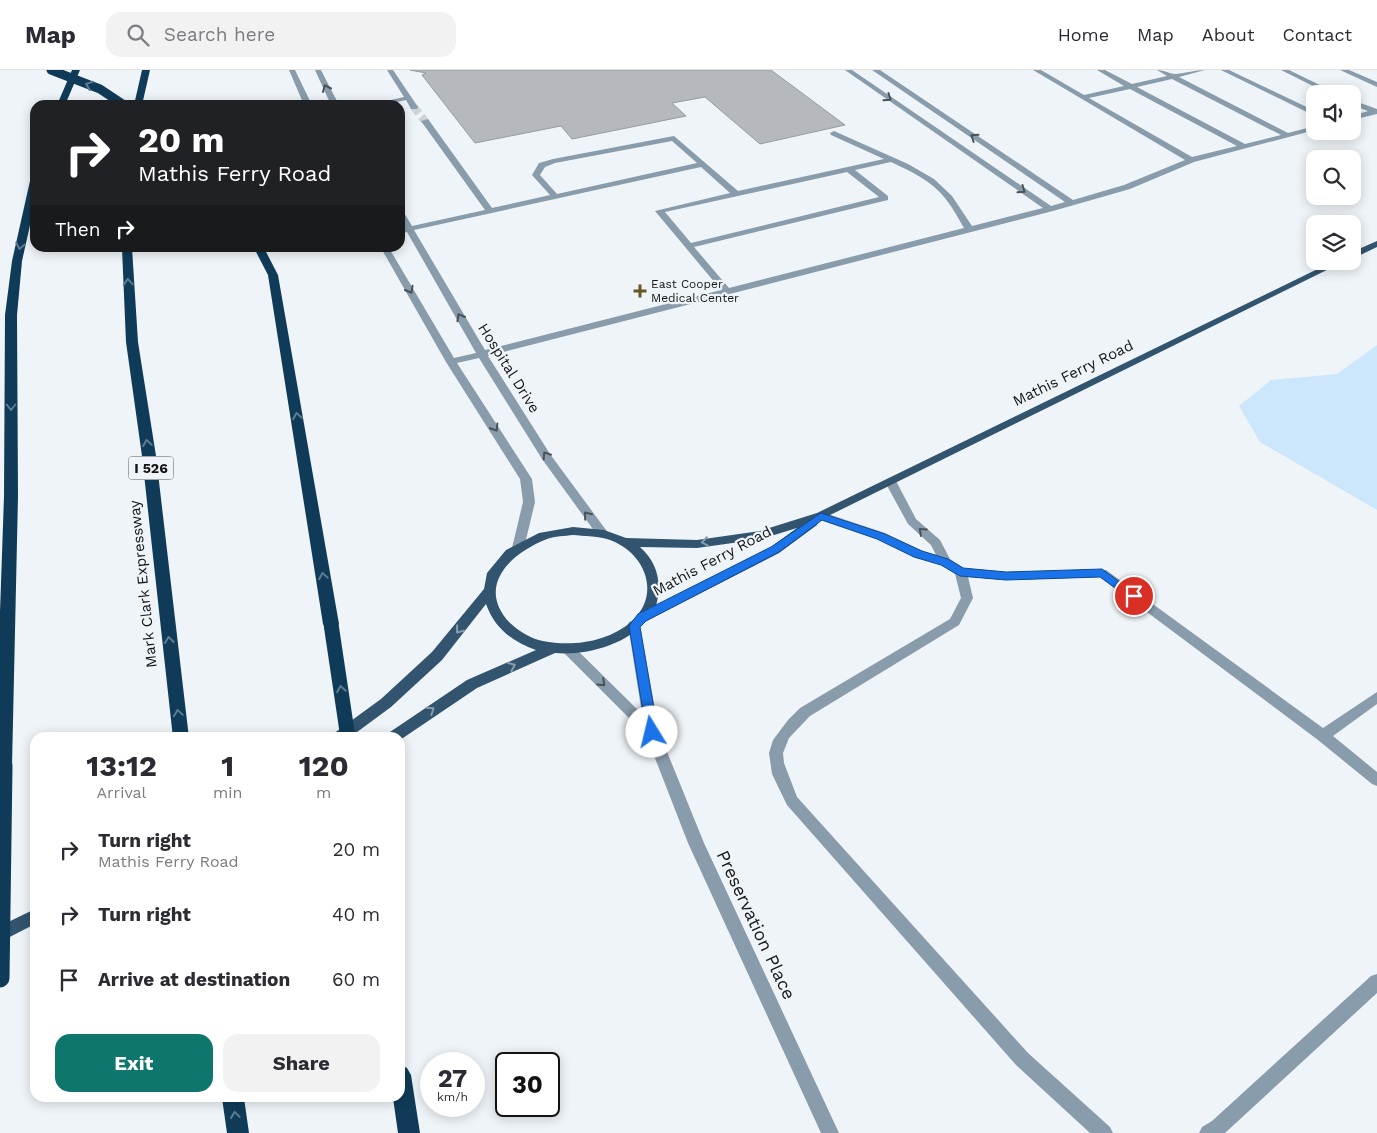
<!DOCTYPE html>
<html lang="en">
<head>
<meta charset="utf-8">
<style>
  body { margin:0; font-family:"Work Sans",sans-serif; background:#f2f2f3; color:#2b2b33; height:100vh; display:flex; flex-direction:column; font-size:19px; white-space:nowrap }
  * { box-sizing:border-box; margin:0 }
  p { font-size:16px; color:#7c7c81 }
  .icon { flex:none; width:28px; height:28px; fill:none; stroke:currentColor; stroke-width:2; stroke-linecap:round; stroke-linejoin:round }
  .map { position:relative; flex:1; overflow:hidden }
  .panel { position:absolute; left:30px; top:662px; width:375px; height:370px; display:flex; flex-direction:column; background:#fff; border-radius:15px; box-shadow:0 2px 12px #0003 }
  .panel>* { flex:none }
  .hud { position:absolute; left:30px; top:30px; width:375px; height:152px; border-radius:15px; box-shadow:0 2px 12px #0003; background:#202124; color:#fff; overflow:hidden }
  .tools { position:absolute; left:1306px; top:15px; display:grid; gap:10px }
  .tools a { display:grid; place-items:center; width:55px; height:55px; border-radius:10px; background:#fff; box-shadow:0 2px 12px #0003; font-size:25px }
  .speed { position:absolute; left:420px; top:982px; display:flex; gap:10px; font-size:25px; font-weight:700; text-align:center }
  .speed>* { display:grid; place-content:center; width:65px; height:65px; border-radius:50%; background:#fff; box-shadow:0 2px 12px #0003; line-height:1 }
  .speed small { font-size:12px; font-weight:400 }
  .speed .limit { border:2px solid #111; border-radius:8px; background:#fff; color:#111 }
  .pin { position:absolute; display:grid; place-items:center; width:42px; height:42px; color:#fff; margin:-21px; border:2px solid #fff; border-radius:50%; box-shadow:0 1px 5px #0007 }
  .me { position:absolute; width:55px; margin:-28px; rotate:351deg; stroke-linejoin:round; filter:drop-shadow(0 0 4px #0008) }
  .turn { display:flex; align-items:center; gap:18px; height:105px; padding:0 25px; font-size:22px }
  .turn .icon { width:65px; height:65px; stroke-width:2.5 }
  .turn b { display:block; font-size:35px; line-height:42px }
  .then { display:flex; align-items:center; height:48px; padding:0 25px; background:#0003; gap:10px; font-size:19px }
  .eta { display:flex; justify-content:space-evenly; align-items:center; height:85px; text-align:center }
  .eta b { font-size:30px; font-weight:700; line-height:35px }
  .button { display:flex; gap:10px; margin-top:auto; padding:10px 25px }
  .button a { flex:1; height:58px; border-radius:15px; background:#0f766e; color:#fff; font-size:20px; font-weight:700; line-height:58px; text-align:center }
  .button a+a { background:#f2f2f3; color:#2b2b33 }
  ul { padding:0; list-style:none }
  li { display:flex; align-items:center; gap:15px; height:65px; padding:0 25px }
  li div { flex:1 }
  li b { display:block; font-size:19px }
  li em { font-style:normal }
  header { display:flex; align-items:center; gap:30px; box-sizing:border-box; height:70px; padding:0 25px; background:#fff; border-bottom:1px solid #e1e1e2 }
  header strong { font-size:24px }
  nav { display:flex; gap:28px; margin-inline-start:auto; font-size:18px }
  .search { width:350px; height:45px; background:#f2f2f3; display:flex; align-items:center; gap:12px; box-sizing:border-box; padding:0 18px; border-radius:15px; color:#7c7c81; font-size:19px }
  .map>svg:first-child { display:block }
  .green { fill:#cce6fb }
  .building { fill:#b5b9bd; stroke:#979c9f }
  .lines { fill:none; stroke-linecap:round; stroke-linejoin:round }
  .minor-tunnel { stroke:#ced3d6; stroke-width:8; stroke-dasharray:8 4; stroke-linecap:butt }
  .minor { fill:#899cab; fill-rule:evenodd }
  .major { fill:#32546e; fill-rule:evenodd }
  .highway { fill:#0f3b58; fill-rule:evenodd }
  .highway-bridge-far2 { stroke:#0f3b58; stroke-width:9 }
  .highway-bridge-far1 { stroke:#0f3b58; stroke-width:15 }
  .highway-bridge { stroke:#0f3b58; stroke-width:19 }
  .oneway { stroke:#5d7c90 }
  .oneway2 { stroke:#495259 }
  .oneway3 { stroke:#879cac }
  .route { fill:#1a73e8; stroke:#114b97 }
  .poi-dot { fill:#665624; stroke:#eff4f8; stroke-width:2 }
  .labels { text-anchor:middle; stroke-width:4.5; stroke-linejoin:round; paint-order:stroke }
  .far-poi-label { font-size:12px; fill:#141516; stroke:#eff4f8; text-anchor:start }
  .shield { fill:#eff4f8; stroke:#56585a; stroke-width:1 }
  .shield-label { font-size:14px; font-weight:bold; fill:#141516 }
  .street-label { font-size:15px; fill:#141516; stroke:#eff4f8 }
  .near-street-label { font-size:18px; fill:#141516; stroke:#eff4f8 }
</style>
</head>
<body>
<header>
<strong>Map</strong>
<div class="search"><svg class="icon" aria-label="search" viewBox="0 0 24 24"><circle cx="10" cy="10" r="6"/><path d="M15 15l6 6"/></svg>Search here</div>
<nav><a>Home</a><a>Map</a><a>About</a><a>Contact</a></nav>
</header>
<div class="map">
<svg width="1377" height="1063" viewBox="0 0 1377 1063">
  <rect width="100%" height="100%" fill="#eff4f8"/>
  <path class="green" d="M1377 275V440L1260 372 1239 336 1271 310 1337 304Z"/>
  <path class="building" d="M410 0H771L845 55 760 74 705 27 672 33 686 46 572 69 561 56 475 73 422 5 426 3Z"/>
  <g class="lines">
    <path class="minor-tunnel" d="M414 37 425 51"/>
    <path class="minor" d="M289 0H295L312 35H304Z
      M315 0H321L339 35H331Z
      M387 0H393L418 37 417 39H411L406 30 383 35H369L404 27Z
      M845 0H852L1051 136 1065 132 872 0H880L1073 130 1124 115 1185 90 1033 0H1041L1084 25 1124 16 1097 0H1105L1132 14 1167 6 1157 0C1164 0 1170 4 1176 4 1186 3 1195 0 1205 0L1179 7 1288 63 1315 56V60L1194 92 1130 119 1053 141 488 286 550 384 606 460 608 463 602 467 598 466 542 389 479 288 457 293 532 409 535 432 524 478 522 481H514L512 478 523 432 520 409 446 292 381 178H389L454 288 476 283 407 162 400 164V158H404L400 150V141H403L412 156 485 140 421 51 428 49 492 138 550 125 532 105 539 93 553 89 674 66 738 121 884 89 831 65 830 63 834 61 908 94 934 109 952 126 972 156 1043 138ZM1172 9 1281 65 1245 74 1137 17ZM1130 19 1237 76 1192 87 1089 28ZM672 71 697 93 557 124 540 105 545 97 555 93ZM891 92C910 101 932 111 945 128 953 138 958 148 964 158L729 218 694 177 888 130V126L855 100ZM701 97 730 123 655 141 721 220 485 280 414 160ZM847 102 879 127 691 173 665 142Z
      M1221 0H1229L1315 41V46Z
      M1281 0H1289L1338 24H1329Z
      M1340 0H1349L1377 12V17Z
      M1352 30 1377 39V44L1352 50V46L1368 41 1352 35Z
      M891 408 895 409 916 449 940 470 950 489 964 498 1006 502 1106 500 1323 658 1377 622V634L1333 666 1377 702V716L1372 714 1318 670 1100 507 1006 510 968 507 973 528 959 555 810 646 789 668 783 683 784 693 797 727 1028 983 1110 1057 1113 1063H1090L1016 995 787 735 772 704 769 683 773 670 788 650 800 638 950 549 961 528 955 504 941 495 914 487 877 469 817 449 815 446 817 443H825L885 463 922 481 936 485 931 475 908 454 885 412Z
      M634 550 639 552 640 555 659 662 704 773 839 1063H821L688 773 646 665 560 579 562 575H572L642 644 628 555 629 552Z
      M1377 904V923L1225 1063H1199L1202 1057 1212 1051 1371 906Z"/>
    <path class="major" d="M1377 171V177L1352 189V182Z
      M1334 191H1345L818 451 817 455 779 483 646 551C626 575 585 586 555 583L477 618 400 670V668H385L387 664 467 610 536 580C512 571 495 559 486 534L442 590 391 637 349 668H331L333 664 381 629 432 582 484 519 487 503 506 480 539 463 573 457 604 460 626 468 697 470 760 461 817 443ZM797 458 771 477 656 536C662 513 658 493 640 477L697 478 761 469ZM573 465C584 466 596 466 607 469 643 480 663 522 632 551 609 572 572 577 543 571 531 569 519 561 510 553 475 516 511 483 547 469 555 466 565 466 573 465Z
      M35 839V854L0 872V856Z"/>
    <path class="highway" d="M72 0H80L65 35H57Z
      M142 0H150L142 35H134Z
      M35 108V133L22 191 17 245 18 426 12 696 9 701 0 702V542L4 426 5 245 12 191 30 111Z
      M122 178H132L138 272 156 386 189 668H173L142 386 126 272Z
      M254 178H264L278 205 339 554 336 558H326L323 554 268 205Z
      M400 994 407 998 411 1005 420 1063H398L393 1028H400Z
      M222 1028H244L249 1063H227Z"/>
    <path class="highway-bridge-far2" d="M51 0 100 19 124 35"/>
    <path class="highway-bridge-far1" d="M331 554 348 668"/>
    <path class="highway-bridge" d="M0 908 3 696"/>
  </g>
  <defs><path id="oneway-chevron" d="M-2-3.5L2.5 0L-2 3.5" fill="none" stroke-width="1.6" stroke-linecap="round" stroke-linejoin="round" transform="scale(1.25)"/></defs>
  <g class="oneway">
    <use href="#oneway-chevron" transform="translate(89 15) rotate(-159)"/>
    <use href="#oneway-chevron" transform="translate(20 176) rotate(102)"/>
    <use href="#oneway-chevron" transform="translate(128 212) rotate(-94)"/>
    <use href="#oneway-chevron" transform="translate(11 337) rotate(90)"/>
    <use href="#oneway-chevron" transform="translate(297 346) rotate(-99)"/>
    <use href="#oneway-chevron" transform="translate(147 373) rotate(-99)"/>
    <use href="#oneway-chevron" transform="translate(323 506) rotate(-99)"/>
    <use href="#oneway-chevron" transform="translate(169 570) rotate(-96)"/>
    <use href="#oneway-chevron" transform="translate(341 619) rotate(-99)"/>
    <use href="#oneway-chevron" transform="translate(178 643) rotate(-98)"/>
    <use href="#oneway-chevron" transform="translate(235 1045) rotate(-98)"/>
  </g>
  <g class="oneway2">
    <use href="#oneway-chevron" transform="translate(326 18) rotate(-114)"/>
    <use href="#oneway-chevron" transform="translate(888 28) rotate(35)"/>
    <use href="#oneway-chevron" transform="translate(974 67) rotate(-146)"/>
    <use href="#oneway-chevron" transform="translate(1022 120) rotate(35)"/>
    <use href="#oneway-chevron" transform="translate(410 220) rotate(60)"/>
    <use href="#oneway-chevron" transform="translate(460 247) rotate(-120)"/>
    <use href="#oneway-chevron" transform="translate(495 358) rotate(57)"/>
    <use href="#oneway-chevron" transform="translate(546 385) rotate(-123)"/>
    <use href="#oneway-chevron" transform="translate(587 445) rotate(-129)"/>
    <use href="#oneway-chevron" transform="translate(922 461) rotate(-138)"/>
    <use href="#oneway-chevron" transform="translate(602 613) rotate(44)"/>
  </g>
  <g class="oneway3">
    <use href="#oneway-chevron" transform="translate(705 472) rotate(172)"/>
    <use href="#oneway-chevron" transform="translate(459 560) rotate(129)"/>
    <use href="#oneway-chevron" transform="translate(512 596) rotate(-24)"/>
    <use href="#oneway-chevron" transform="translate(431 640) rotate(-34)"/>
  </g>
  <path class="route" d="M821 443 885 464 922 481 948 489 963 498 1006 502 1102 499 1139 526 1134 530 1130 529 1100 507 1006 510 960 506 941 495 914 487 877 469 822 450 779 482 646 551 640 557 658 662 656 666H647L629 556 638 544 771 477Z"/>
  <path class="poi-dot" d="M637.5 213.5h5v5h5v5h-5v5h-5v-5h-5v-5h5z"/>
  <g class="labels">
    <g class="far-poi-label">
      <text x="651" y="218">East Cooper<tspan x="651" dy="14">Medical Center</tspan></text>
    </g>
    <rect class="shield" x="128.5" y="386.5" width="45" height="23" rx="4"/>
    <g class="shield-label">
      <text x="151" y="403">I 526</text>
    </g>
    <g class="street-label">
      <text transform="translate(509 298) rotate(58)" y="5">Hospital Drive</text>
      <text transform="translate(1073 303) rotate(-26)" y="5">Mathis Ferry Road</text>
      <text transform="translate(712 491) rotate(-28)" y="5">Mathis Ferry Road</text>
      <text transform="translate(143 514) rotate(-96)" y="5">Mark Clark Expressway</text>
    </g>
    <g class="near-street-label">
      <text transform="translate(756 855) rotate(65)" y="6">Preservation Place</text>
    </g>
  </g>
</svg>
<div class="tools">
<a><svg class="icon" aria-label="sound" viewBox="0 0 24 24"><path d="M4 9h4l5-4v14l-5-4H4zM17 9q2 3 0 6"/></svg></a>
<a><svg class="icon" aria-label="search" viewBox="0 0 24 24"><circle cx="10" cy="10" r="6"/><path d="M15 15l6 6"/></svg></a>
<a><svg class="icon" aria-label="layers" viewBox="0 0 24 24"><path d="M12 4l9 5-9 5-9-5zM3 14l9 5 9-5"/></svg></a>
</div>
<div class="speed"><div>27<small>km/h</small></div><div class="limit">30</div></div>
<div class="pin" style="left:1134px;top:526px;background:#d93025"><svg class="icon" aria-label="arrive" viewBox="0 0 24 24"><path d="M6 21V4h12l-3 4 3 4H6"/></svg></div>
<svg class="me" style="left:652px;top:662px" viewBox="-20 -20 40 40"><circle r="19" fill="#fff"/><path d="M0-13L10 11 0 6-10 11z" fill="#1a73e8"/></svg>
<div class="hud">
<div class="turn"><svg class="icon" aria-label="right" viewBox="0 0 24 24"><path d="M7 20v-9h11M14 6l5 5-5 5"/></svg><div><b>20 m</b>Mathis Ferry Road</div></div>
<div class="then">Then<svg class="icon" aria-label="right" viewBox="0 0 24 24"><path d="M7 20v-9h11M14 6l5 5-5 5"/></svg></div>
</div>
<section class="panel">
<div class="eta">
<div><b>13:12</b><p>Arrival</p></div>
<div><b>1</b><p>min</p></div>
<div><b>120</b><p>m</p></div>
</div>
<ul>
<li><svg class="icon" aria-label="right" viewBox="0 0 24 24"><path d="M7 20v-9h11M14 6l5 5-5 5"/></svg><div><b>Turn right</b><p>Mathis Ferry Road</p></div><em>20 m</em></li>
<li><svg class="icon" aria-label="right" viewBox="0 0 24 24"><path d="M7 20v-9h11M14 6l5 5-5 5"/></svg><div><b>Turn right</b></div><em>40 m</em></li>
<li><svg class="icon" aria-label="arrive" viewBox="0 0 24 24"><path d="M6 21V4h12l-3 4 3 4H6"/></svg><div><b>Arrive at destination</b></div><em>60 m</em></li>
</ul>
<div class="button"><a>Exit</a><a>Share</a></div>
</section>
</div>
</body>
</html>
